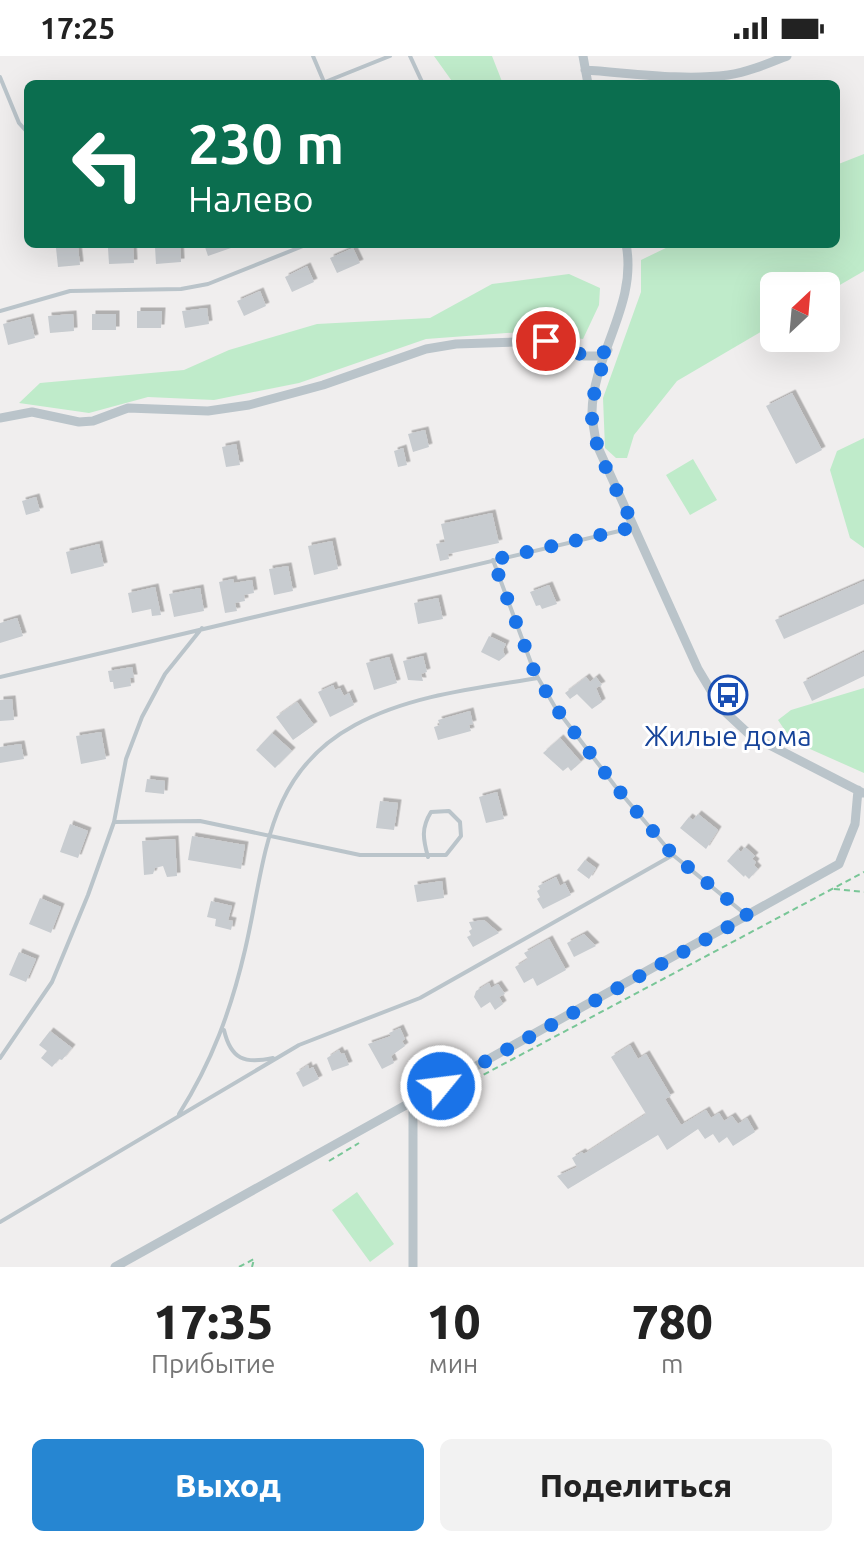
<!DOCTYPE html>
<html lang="ru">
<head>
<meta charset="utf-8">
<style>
  body { margin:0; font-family:Ubuntu,sans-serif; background:#f2f2f2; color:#222; height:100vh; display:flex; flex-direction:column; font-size:30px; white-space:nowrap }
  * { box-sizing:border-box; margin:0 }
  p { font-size:26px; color:#767676 }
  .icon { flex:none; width:44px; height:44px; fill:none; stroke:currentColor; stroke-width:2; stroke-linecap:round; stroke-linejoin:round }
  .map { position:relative; height:1211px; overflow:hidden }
  .side { display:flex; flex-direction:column; background:#fff; flex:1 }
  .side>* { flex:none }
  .hud { position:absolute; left:24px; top:24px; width:816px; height:168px; border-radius:12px; box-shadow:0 8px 32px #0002; background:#0b6e4f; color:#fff; overflow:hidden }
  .needle { width:52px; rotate:26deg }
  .fabs { position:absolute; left:760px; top:216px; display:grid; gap:16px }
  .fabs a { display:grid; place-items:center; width:80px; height:80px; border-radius:12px; background:#fff; box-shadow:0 8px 32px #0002; font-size:40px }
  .pin { position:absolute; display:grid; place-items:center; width:68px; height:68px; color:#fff; margin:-34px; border:4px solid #fff; border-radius:50%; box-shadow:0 2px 8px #0007 }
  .me { position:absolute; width:88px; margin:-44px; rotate:61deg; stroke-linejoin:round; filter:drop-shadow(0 0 6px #0008) }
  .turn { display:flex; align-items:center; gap:28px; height:168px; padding:0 32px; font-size:36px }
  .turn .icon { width:104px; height:104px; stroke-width:2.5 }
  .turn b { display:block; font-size:56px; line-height:68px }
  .eta { display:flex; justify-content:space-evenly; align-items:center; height:136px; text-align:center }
  .eta b { font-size:48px; font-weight:800; line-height:56px }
  .action { display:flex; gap:16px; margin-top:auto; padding:16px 32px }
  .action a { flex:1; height:92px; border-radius:12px; background:#2686d2; color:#fff; font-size:32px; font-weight:800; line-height:92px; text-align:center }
  .action a+a { background:#f2f2f2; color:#222 }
  .status { display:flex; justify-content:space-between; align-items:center; height:56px; padding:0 40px; background:#fff; direction:ltr }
  .status svg { height:22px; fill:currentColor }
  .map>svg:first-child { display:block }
  .green { fill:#bfebca }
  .building { fill:#c8ccd0; filter:url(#shadow) }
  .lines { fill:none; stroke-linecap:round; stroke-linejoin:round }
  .path { stroke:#79c697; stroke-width:2; stroke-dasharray:6 4; stroke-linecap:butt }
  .lane { stroke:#bac4ca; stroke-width:4 }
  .street { stroke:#bac4ca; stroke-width:9 }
  .route { stroke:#1a73e8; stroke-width:14; stroke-dasharray:0 25.2 }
  .labels { text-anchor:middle; stroke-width:6; stroke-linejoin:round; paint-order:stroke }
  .transit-label { font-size:28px; fill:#164399; stroke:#fff }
</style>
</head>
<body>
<div class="status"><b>17:25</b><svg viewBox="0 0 49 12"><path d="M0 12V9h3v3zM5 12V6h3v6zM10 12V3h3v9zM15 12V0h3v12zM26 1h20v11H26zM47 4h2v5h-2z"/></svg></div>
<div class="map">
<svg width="864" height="1211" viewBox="0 0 864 1211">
  <defs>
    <filter id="shadow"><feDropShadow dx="3.5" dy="-3.5" stdDeviation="0" flood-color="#0004"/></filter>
  </defs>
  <rect width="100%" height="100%" fill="#f0eeee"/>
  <path class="green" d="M434 0H492L503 28H454Z
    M864 98V215L826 237V230H774V268L677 325 634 379 627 402H616L605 392 603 342 641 236V204L674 188H836V109Z
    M569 218 600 232 599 249 583 283 535 275 426 283 299 327 214 344 148 341 89 357 19 347 40 327 184 314 229 294 317 268 430 262 492 228Z
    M864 382V492L850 482 830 414 837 395Z
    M693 403 717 444 690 459 666 419Z
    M864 632V717L792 685 778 664 791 654Z
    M357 1136 394 1188 370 1206 332 1154Z"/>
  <path class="building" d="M204 188H230L231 192 208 200Z
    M180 189 181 206 156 208 155 191Z
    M133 190 134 207 109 208 108 192Z
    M78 191 80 209 58 211 56 192Z
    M353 192 360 207 337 217 330 202Z
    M307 210 314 226 292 236 285 221Z
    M260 235 266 250 244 260 237 245Z
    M207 252 209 268 185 272 182 255Z
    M137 255H162L161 272H137Z
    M73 258 74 275 50 277 48 260Z
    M92 258H116V274H92Z
    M30 261 35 282 8 289 3 268Z
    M792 337 822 394 796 408 766 350Z
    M425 374 429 391 413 396 408 378Z
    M236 388 240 409 226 411 222 391Z
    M403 392 407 409 398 411 394 395Z
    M36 441 40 455 26 459 22 445Z
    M492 457 499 487 448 498 449 503 440 505 436 488 445 486 441 468Z
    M332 485 338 513 314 519 308 490Z
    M99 488 104 510 71 518 66 496Z
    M288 510 293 535 274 539 269 513Z
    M233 523 234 527 252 524 254 537 244 539 245 545 235 547 237 555 225 557 219 526Z
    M864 525V548L784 583 775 564Z
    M549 529 557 548 542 553 540 549 536 550 530 536Z
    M155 531 161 559 152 560 151 553 132 557 128 537Z
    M200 532 204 555 174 561 169 538Z
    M438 542 443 563 418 568 414 547Z
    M17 562 23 580 0 587V567Z
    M489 580 506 588 503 594 505 600 499 605 481 596Z
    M864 596V620L812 645 803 626Z
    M423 600 427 616 421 618 423 625 408 624 403 605Z
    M389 601 397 627 374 634 366 607Z
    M132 611 134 622H130L131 630 114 633 113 626H110L108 615Z
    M586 621 590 626 596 621 602 629 596 632 602 646 592 653 577 638 570 643 565 637Z
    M333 629 335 634 340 632 344 640 349 637 354 649 330 661 318 636Z
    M12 643 14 664 0 665V644Z
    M297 646 314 669 293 684 276 661Z
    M470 655 473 668 469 669 471 675 438 684 434 671 440 669 438 664Z
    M101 676 106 703 81 708 76 680Z
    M272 677 292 695 275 712 256 694Z
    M560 682 581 706 571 715 568 711 563 715 543 697Z
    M21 688 24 703 0 707V691Z
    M147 723 165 725 164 738 145 736Z
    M497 736 504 763 486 767 479 741Z
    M380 745 398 747 394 774 376 772Z
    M698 758 718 774 706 793 680 772 689 761 693 764Z
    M70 768 88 775 78 802 60 796Z
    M192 780 245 789 241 813 188 804Z
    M175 783 177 820 167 821 163 810 155 812 153 818 144 819 142 785Z
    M745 791 755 800 752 803 756 806 754 809 758 813 749 823 745 819 744 821 727 805 738 793 741 796Z
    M585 804 596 812 589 823 577 814Z
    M556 821 560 830 565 827 571 839 543 853 537 843 540 841 537 835 540 833 538 830Z
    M442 825 444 842 417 846 414 829Z
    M40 842 61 851 51 877 29 868Z
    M211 845 232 850 228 864 233 865 231 874 215 870 216 863 207 861Z
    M484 864 499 877 473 891 467 881 471 879 469 875 472 873 469 866Z
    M584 878 596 890 574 901 567 887Z
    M549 883 566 914 537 930 533 922 524 927 515 911 528 903 524 897Z
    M19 896 36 903 26 926 9 919Z
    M489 927 491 932 498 928 505 938 499 941 503 948 495 954 490 946 481 952 474 941 476 935Z
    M400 972 405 983 402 985 405 990 391 1000 394 1007 382 1013 368 988 391 980 389 977Z
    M50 975 72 992 62 1004 59 1003 52 1011 41 1002 47 995 39 989Z
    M630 989 638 1003 646 998 671 1040 665 1043 681 1069 706 1054 711 1062 719 1057 724 1065 732 1060 738 1068 747 1062 755 1076 733 1090 727 1081 719 1087 713 1078 705 1083 698 1073 667 1094 658 1079 568 1133 557 1120 577 1111 572 1102 582 1096 584 1098 646 1058 611 1001Z
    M339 994 341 998 344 997 349 1009 332 1015 327 1002Z
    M308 1009 309 1013 313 1011 319 1023 303 1031 296 1017Z"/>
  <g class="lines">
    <path class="path" d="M834 833 864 836
      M466 1028 864 816
      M329 1105 359 1087
      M239 1211 254 1203 252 1211"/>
    <path class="lane" d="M313 0 324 26
      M410 0 423 28
      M0 21 19 67 28 77
      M320 28 390 0
      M0 255 70 235 181 233 208 228 308 188
      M493 504 534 615 555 651 615 730 673 799
      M0 621 632 472
      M114 766 200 765 360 799H446L461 780 460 766 449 755 431 756C421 772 423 783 428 801
      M224 974C231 1004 245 1008 273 1002
      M0 1002 52 926 88 839 114 766 126 703 142 661 165 618 202 572
      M179 1058C212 1006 231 954 245 894 266 805 264 718 355 669 410 639 478 632 538 622
      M0 1166 299 989 420 942 673 799 745 858"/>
    <path class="street" d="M583 0 588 28
      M585 14C631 17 682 25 728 19 748 16 767 8 787 0
      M626 188C638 248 593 298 592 356 592 366 595 377 596 387L698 613 722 653 750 679 863 737
      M0 362 32 356 79 366 93 365 128 352 208 355 249 349 323 329 426 293 456 288 546 285 584 300H598L608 294
      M115 1211 839 808 855 768 858 734
      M413 1211V1046"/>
  </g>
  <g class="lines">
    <path class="route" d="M441 1030 748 860 673 799 615 730 555 651 534 615 493 504 634 471C620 438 590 391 592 355 593 334 601 314 608 294 587 307 567 292 546 285"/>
  </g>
  <defs>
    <g id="bus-ring" transform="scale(2)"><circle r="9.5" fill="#fff" stroke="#1a4fb4" stroke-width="1.5"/><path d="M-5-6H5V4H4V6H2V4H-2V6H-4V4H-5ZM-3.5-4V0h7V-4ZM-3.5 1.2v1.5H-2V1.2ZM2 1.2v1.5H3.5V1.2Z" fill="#1a4fb4"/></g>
  </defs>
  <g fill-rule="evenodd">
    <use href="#bus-ring" x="728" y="639"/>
  </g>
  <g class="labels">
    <g class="transit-label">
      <text x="728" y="690">Жилые дома</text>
    </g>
  </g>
</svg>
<div class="fabs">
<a><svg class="needle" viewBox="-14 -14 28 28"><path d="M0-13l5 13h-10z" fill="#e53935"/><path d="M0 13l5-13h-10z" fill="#767676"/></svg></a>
</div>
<div class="pin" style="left:546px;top:285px;background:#d93025"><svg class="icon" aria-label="arrive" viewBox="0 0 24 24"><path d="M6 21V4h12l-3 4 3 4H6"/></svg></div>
<svg class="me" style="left:441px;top:1030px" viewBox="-20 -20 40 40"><circle r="17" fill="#1a73e8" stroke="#fff" stroke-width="3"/><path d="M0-11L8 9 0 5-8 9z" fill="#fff"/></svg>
<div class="hud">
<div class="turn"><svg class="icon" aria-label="left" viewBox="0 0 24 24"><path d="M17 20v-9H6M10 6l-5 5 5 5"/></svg><div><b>230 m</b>Налево</div></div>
</div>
</div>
<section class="side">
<div class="eta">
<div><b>17:35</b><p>Прибытие</p></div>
<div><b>10</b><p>мин</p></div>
<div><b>780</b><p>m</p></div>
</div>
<div class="action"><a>Выход</a><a>Поделиться</a></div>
</section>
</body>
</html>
